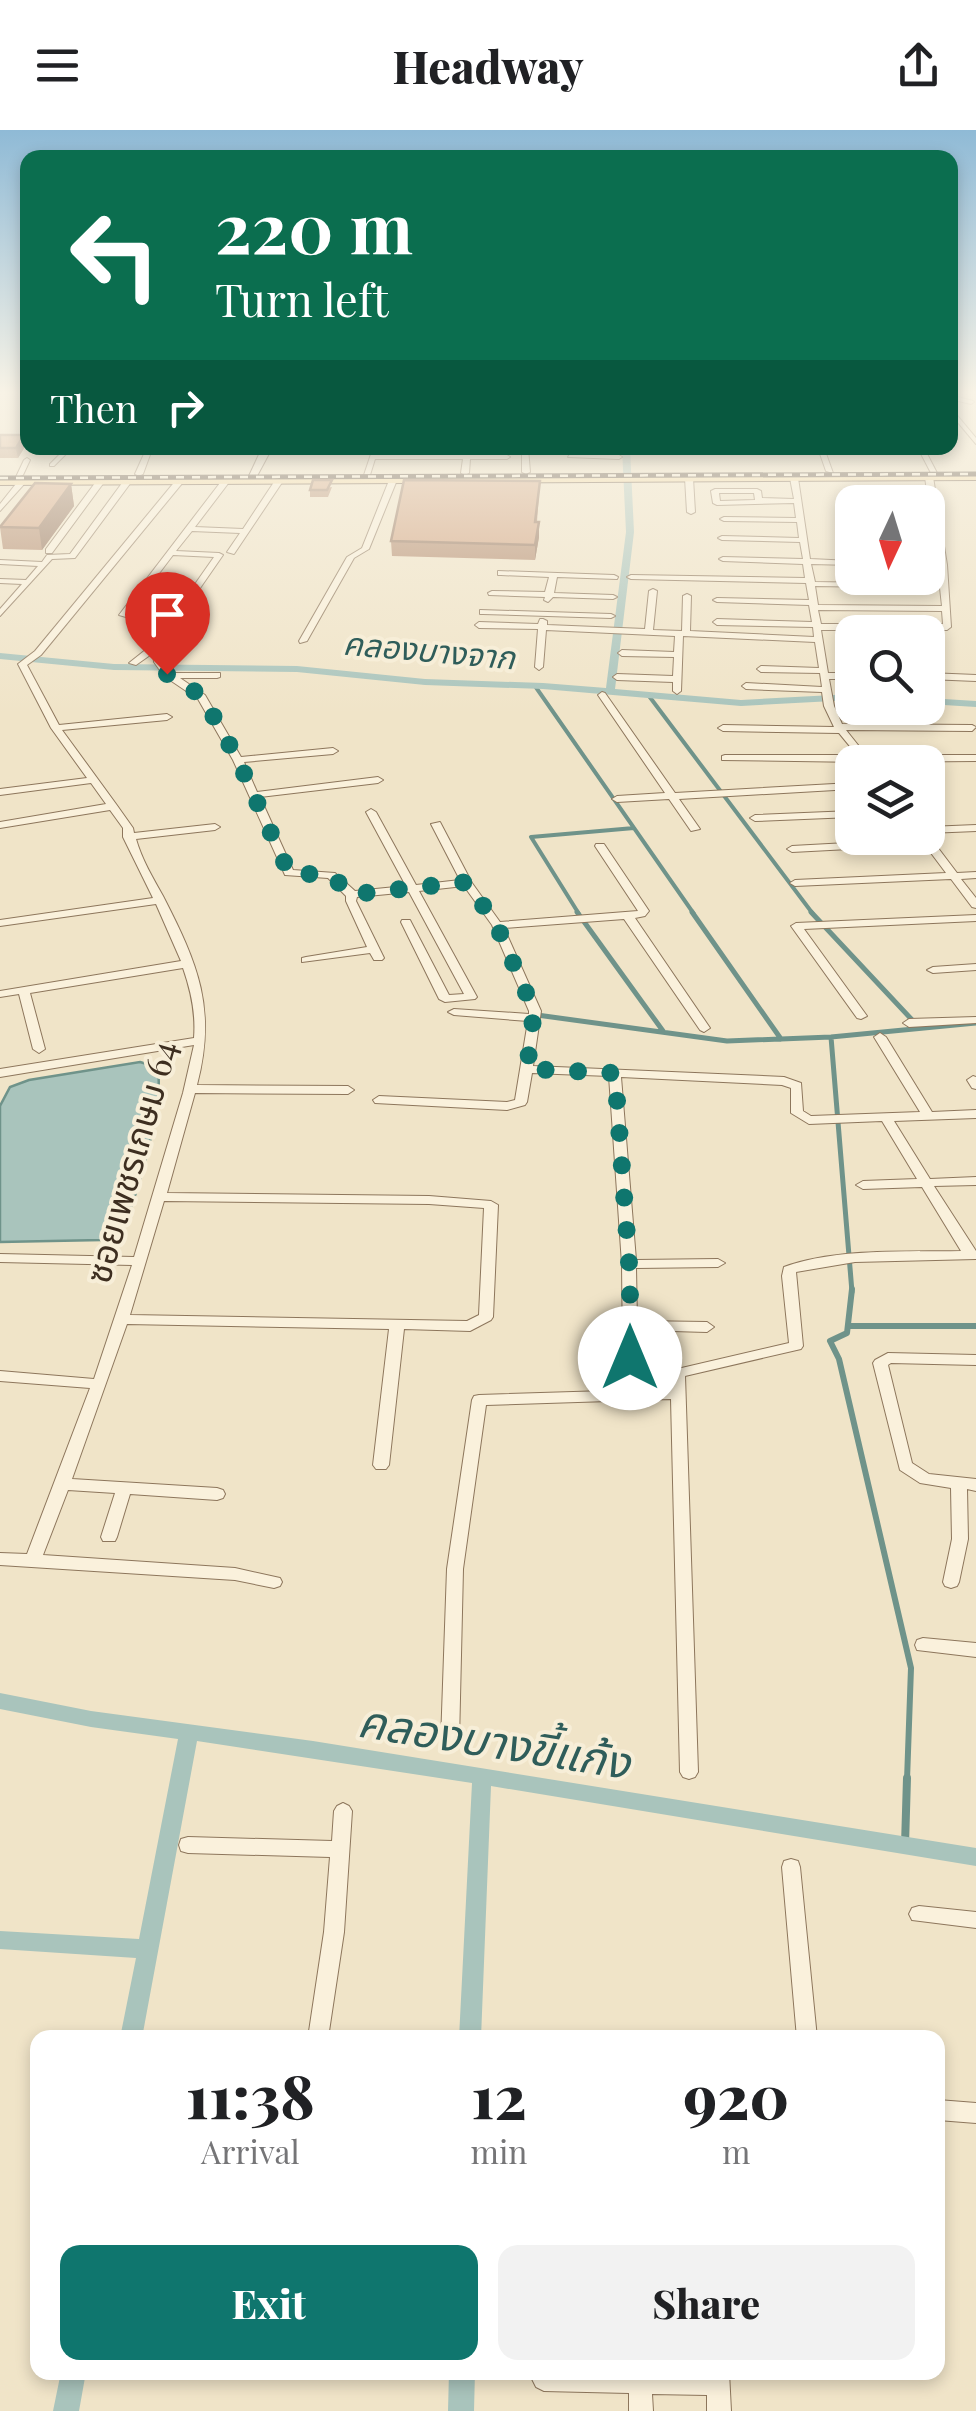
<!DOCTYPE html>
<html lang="en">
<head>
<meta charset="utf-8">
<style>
  body { margin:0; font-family:"Playfair Display","Noto Sans Thai",serif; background:#f2f2f2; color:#202124; height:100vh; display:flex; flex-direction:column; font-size:38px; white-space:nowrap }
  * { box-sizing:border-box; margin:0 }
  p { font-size:32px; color:#757577 }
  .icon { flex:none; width:55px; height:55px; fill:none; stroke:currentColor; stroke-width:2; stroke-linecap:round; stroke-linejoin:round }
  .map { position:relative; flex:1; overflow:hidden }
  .side { position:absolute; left:30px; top:1900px; width:915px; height:350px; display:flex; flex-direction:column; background:#fff; border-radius:20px; box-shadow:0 5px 15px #0003 }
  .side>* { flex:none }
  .hud { position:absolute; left:20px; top:20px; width:938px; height:305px; border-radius:20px; box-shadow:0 5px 15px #0003; background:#0b6e4f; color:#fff; overflow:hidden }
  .needle { width:65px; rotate:184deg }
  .tools { position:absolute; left:835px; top:355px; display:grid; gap:20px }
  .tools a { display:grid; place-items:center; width:110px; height:110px; border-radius:20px; background:#fff; box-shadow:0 5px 15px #0003; font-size:50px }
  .pin { position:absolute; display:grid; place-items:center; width:85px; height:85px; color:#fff; margin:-102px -42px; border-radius:50% 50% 50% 0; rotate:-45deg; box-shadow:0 0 10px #0007 }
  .pin .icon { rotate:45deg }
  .me { position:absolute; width:110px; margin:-55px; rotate:0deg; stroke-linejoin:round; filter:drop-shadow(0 0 8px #0008) }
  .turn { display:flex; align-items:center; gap:35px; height:210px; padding:0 30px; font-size:45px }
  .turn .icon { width:130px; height:130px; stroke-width:2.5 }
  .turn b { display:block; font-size:70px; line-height:85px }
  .then { display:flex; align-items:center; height:95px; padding:0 30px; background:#0003; gap:20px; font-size:38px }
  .eta { display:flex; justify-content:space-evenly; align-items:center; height:170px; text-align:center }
  .eta b { font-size:60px; font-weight:800; line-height:70px }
  .button { display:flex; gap:20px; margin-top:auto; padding:20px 30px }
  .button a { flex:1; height:115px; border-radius:20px; background:#0f766e; color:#fff; font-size:40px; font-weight:800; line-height:115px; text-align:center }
  .button a+a { background:#f2f2f2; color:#202124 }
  header { display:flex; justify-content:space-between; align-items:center; height:130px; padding:0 30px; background:#fff; font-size:45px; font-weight:800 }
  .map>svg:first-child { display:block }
  .water { fill:#a9c4bc; stroke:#6f938a; stroke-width:2.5 }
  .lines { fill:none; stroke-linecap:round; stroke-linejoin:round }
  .stream-far3 { stroke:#6f938a; stroke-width:4 }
  .stream-far2 { stroke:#6f938a; stroke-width:5 }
  .stream-far1 { stroke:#6f938a; stroke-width:6 }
  .stream { stroke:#6f938a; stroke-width:8 }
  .canal { fill:#a9c4bc; fill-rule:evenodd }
  .street-casing { stroke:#8d765c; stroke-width:2 }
  .secondary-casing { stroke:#6f573f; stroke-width:2 }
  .primary-casing { stroke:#5b4430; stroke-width:2 }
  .street { fill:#faf1dc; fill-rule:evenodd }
  .secondary { fill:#faf1dc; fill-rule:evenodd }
  .primary { fill:#f3d9a0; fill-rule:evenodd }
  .rail-casing { stroke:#3d2e20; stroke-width:5 }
  .rail { stroke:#f7eed8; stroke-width:2.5; stroke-dasharray:8; stroke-linecap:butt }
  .wall { fill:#b2896c }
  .shaded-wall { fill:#916f58 }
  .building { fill:#cf9f7d; stroke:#916f58; stroke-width:2.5 }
  .route { stroke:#0f766e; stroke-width:18; stroke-dasharray:0 32.4 }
  .labels { text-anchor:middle; stroke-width:8; stroke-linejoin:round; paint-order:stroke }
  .far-water-label { font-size:32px; font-style:italic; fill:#2f5d5a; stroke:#f7eed8 }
  .street-label { font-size:35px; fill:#3d2e20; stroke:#f7eed8 }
  .near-water-label { font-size:45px; font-style:italic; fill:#2f5d5a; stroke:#f7eed8 }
</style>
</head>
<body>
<header><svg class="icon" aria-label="menu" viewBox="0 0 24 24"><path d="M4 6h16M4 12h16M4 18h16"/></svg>Headway<svg class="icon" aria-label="share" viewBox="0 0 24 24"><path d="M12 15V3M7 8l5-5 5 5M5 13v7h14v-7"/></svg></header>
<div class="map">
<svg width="976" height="2281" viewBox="0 0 976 2281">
  <rect width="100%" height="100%" fill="#f0e4c8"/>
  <path class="water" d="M140 932 157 937C166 969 137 1065 123 1098L102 1110 0 1112V976L10 957 29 950Z"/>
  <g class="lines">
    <path class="stream-far3" d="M535 556 694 784
      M649 566 813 784
      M579 784 531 707 634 698"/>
    <path class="stream-far2" d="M577 782 663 901
      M692 782 781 909
      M811 782 915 893
      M537 885 727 911 831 907 976 893
      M831 907 852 1162"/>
    <path class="stream-far1" d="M852 1159 847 1203 830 1211 839 1229 911 1538 907 1650
      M849 1196H976"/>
    <path class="stream" d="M905 1715 907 1648"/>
    <path class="canal" d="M622 318H630L634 402 615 559 741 570 852 564V570L741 576 543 559 425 555 297 542 114 540 0 529V523L114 534 297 536 425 549 543 553 606 558 626 402Z
      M928 568 976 571V577L928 574Z
      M0 1563 91 1581 313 1611 976 1718V1736L491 1656 481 1908H459L472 1653 197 1611 142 1908H120L136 1828 0 1819V1801L139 1809 178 1609 91 1597 0 1579Z
      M61 2242H86L79 2281H53Z
      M449 2242H475L474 2281H448Z"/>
    <g class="street-casing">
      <path id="street" d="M950 265 973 271 974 272 971 274 950 269Z
        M950 277 976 308V314L950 283Z
        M198 318 265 319 268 321 265 323 196 321Z
        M373 318H379L377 325H464L465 318H471V325H507L510 327 507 329H470L469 343 465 345 461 343 463 329H375L370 345H364Z
        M522 318H528L530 342 526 344 522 342Z
        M818 318H824L833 343 826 341Z
        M918 318H924L937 343H931Z
        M65 319 148 320 151 322 143 344 139 346 135 344 144 324 67 323 54 336H50V334Z
        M570 324 619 325 622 327 619 329 568 327Z
        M27 328 30 330 23 345 16 347 24 330Z
        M929 345 933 347 947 435 951 497 947 500H821L828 543H852V549H829L834 576 842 594 972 595 976 597 972 601 846 600 866 625H976V631L862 632 722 630V626L725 625H857L839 603 723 601 718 598 723 595 834 597 824 576 822 562 746 559 742 556 746 553 822 557 820 543 761 542 757 539 761 536 819 538 815 512 683 506 681 561 677 564 673 561V552L617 550 613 547 617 544 673 546 674 527 622 526 618 523 622 520 674 522 675 506 546 500 543 537 539 540 535 537 538 499 479 498 475 495 479 492 538 494 540 489H543L547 491V495L645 499 649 461 653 459 657 461 653 500 682 501 683 466 687 464 691 466 690 501 814 507 813 497 717 495 713 492 717 489 812 492 809 475 717 472 713 470 717 468 809 470 806 453 631 449 627 447 631 445 805 448 803 434 723 431 719 429 723 427 803 429 800 412 722 410 718 408 722 406 799 408 797 392 724 391 720 389 724 387 796 388 794 373 717 375 713 373 711 361 715 359H757L761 361 762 368 794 369 790 348 794 346 798 348 810 429 852 431V435L811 434 815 452 940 454 925 347ZM719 363H754L755 370 720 371ZM815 456 940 458 942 476 818 475ZM818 480 942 481 943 494H821Z
        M689 346 693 348 695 382 691 384 687 382 685 348Z
        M390 348 397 350 369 419 354 428 307 511 300 513 299 511 347 427 362 418Z
        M98 349 105 351 52 423H46V419Z
        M125 349 132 351 75 428 52 429 0 486V479L22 454 0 453V449L26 450 38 436 0 434V430L42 432 47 425 70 424Z
        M177 349 184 351 41 525 27 535 59 595 167 584 172 587 167 590 62 600 116 674 133 698 134 703 215 694 220 697 215 700 136 709C142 730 153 748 163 766 198 834 217 879 197 955L348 956 354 960 348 964 195 963 167 1063 429 1066 491 1071 498 1075 493 1187 491 1190 470 1201 404 1199 389 1335 386 1339H376L373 1335 389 1199 127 1194 72 1349 217 1358 223 1360 225 1364 223 1368 217 1370 130 1364 117 1407 115 1411H103L101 1407 115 1363 68 1360 43 1425 235 1438 280 1448 282 1452 280 1456 274 1458 235 1450 0 1435V1423L27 1424 90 1258 0 1251V1241L94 1249 132 1135 0 1132V1124L134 1127 183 963 194 915 0 947V939L194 908C196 883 191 861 183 838L30 863 45 919 39 923 33 919 19 864 0 867V861L181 831 156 774 0 796V790L153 768 123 707V698L110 680 0 698V692L106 674 91 653 0 665V659L87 648 51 598 18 534 35 521ZM164 1071 429 1074 484 1078 479 1185 467 1191 130 1185Z
        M223 349 230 351 195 397 243 399 276 349 283 351 234 424 227 422 240 403 192 401 176 421 219 423 223 425 160 516 162 532 172 543H220V547L217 548H180L205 565 241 627 333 618 338 621 333 624 244 632 257 662 378 647 383 650 378 653 260 667 293 740 335 743 355 761 406 756 366 682 371 679 376 682 416 755 460 750 431 694 440 692 472 753 500 792 638 781 595 716 596 714H604L649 781 645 786 635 788 710 898 704 902 700 900 624 789 504 798 541 881 533 936 784 947 801 953 803 981 811 986 920 982 874 907 880 903 886 907 932 982 976 980V988L894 991 930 1049 976 1047V1055L934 1056 976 1121V1129L855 1132 796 1142 803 1216 801 1219 685 1246 698 1642 695 1647 689 1649 683 1647 680 1642 671 1269 486 1275 463 1439 459 1611 456 1616 450 1618 444 1616 441 1611 447 1439 472 1270 474 1266 479 1265 671 1259V1243L673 1240 789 1213 782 1146 784 1137C835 1118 907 1122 961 1121L922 1057 863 1059 856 1055 863 1051 917 1049 882 991 809 994 791 983V958L782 955 621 947 636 1130 718 1129 725 1133 718 1137 636 1138 637 1191 707 1192 714 1197 707 1202 637 1200V1228L630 1233 623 1228 622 1134 609 946 532 943 527 972 525 975 507 980 375 973 373 970 379 966 507 972 515 970 528 891 454 885 448 882 454 879 529 884V881L492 795 464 756 419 761 477 867 475 869 445 872 439 869 401 792 402 790H410L411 792 449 865 464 864 409 762 357 767 356 771 384 828 382 830H374L370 823 302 832V828L306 827 367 817 346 771V766L328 748 285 745 233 630 198 569 164 546 154 532 153 523 136 535 129 533 153 514 214 427 173 425 126 487 119 485Z
        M19 350 26 352 0 381V374Z
        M498 441 614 445 618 447 617 449 557 447 554 463 613 465 617 467 613 469 553 467 548 472 544 470 545 467 489 465 488 463 492 461 545 462 549 447 501 445H498Z
        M480 480 611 484 615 486 611 488 483 484H480Z
        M928 543 976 545V551L928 549Z
        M602 562 605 563 675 663 852 653V659L679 669 700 699 691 701 669 669 617 672 612 669 617 666 665 663 598 565Z
        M852 681V687L755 691 750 688 755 685Z
        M976 695V701L928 703V697Z
        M929 706 957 743 976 742V748L961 749 976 768V778L972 777 951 749 795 756 790 753 795 750 946 743 925 715 792 722 787 719 792 716 921 709 920 708Z
        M976 785V791L804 799 867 886 861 889 857 888 791 796 796 793Z
        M976 834V840L933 843 927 840 933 837Z
        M976 887V893L909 897 903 893 909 889Z
        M973 946 976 947V959L972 958 967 950Z
        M888 1223 976 1225V1235L891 1233 888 1235 912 1333 929 1344 976 1349V1361L967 1359 968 1409 959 1452 957 1456 951 1458 945 1456 943 1452 952 1409 951 1358 920 1353 900 1340 873 1233 875 1230Z
        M923 1508 976 1513V1527L917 1520 915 1515 917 1510Z
        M343 1673 349 1676 352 1681 344 1802 328 1908H308L324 1802 330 1727 188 1723 181 1721 179 1715 181 1709 188 1707 332 1711 334 1681 337 1676Z
        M791 1729 798 1731 800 1737 817 1908H797L782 1737 784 1731Z
        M919 1776 976 1782V1798L912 1790 909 1784 912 1778Z
        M938 1970 976 1973V1993L938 1990Z
        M535 2242H729L731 2281H707V2265L652 2264 653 2281H629V2263L544 2261 536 2257 532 2249Z"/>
    </g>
    <g class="secondary-casing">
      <path id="secondary" d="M262 318H272L257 346H249Z"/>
    </g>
    <g class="primary-casing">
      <path id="primary" d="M976 344V350L0 355V349Z"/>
    </g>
    <use href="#street" class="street"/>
    <use href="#secondary" class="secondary"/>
    <use href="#primary" class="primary"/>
    <g class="rail-casing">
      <path id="rail" d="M0 348 976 344"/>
    </g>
    <use href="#rail" class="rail"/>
  </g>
  <path class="wall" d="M0 305H24L26 315 18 328H0Z
    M540 351 537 392 539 407 535 430 392 426 391 411Z
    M71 354 74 376 42 420 3 419 0 397Z
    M332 357 328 367H310V360Z"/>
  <path class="shaded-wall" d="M24 305 26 315 18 328 16 318Z
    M71 354 74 376 42 420 39 398Z
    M539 392V407L535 430V415Z"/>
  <path class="building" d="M0 305H24L16 318H0Z
    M313 350H332L327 360H310Z
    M404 350 540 351 535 392H539L535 415 391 411Z
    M35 353 71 354 39 398 0 397Z"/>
  <linearGradient id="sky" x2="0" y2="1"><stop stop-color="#8fbad6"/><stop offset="0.45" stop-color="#f8f3e6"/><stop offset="1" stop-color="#f8f3e6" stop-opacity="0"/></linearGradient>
  <rect width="976" height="584" fill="url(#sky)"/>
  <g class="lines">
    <path class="route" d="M167 544 202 566 238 630 289 743 331 745 349 763 355 764 467 752 497 796 534 881 527 939 615 943 630 1146V1228"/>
  </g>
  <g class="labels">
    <g class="far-water-label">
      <text transform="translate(429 521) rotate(5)" y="11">คลองบางจาก</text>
    </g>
    <g class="street-label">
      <text transform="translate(132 1032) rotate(-74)" y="12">ซอยเพชรเกษม 64</text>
    </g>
    <g class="near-water-label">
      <text transform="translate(494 1612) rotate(9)" y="16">คลองบางขี้แก้ง</text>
    </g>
  </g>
</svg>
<div class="tools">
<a><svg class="needle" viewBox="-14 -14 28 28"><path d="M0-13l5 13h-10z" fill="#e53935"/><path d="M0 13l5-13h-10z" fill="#757577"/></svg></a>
<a><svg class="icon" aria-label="search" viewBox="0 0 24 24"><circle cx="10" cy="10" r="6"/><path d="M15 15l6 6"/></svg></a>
<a><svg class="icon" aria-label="layers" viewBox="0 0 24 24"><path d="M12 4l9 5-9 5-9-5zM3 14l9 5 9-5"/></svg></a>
</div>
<div class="pin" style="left:167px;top:544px;background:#d93025"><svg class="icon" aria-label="arrive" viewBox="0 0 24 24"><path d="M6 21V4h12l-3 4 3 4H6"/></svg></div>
<svg class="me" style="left:630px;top:1228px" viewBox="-20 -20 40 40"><circle r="19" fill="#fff"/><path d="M0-13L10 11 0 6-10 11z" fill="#0f766e"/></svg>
<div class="hud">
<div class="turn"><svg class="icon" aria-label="left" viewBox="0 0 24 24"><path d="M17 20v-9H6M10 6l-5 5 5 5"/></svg><div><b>220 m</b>Turn left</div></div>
<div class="then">Then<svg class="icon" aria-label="right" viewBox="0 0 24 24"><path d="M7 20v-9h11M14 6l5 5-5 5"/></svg></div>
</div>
<section class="side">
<div class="eta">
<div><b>11:38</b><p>Arrival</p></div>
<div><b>12</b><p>min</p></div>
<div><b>920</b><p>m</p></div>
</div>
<div class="button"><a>Exit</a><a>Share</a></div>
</section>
</div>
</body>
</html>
